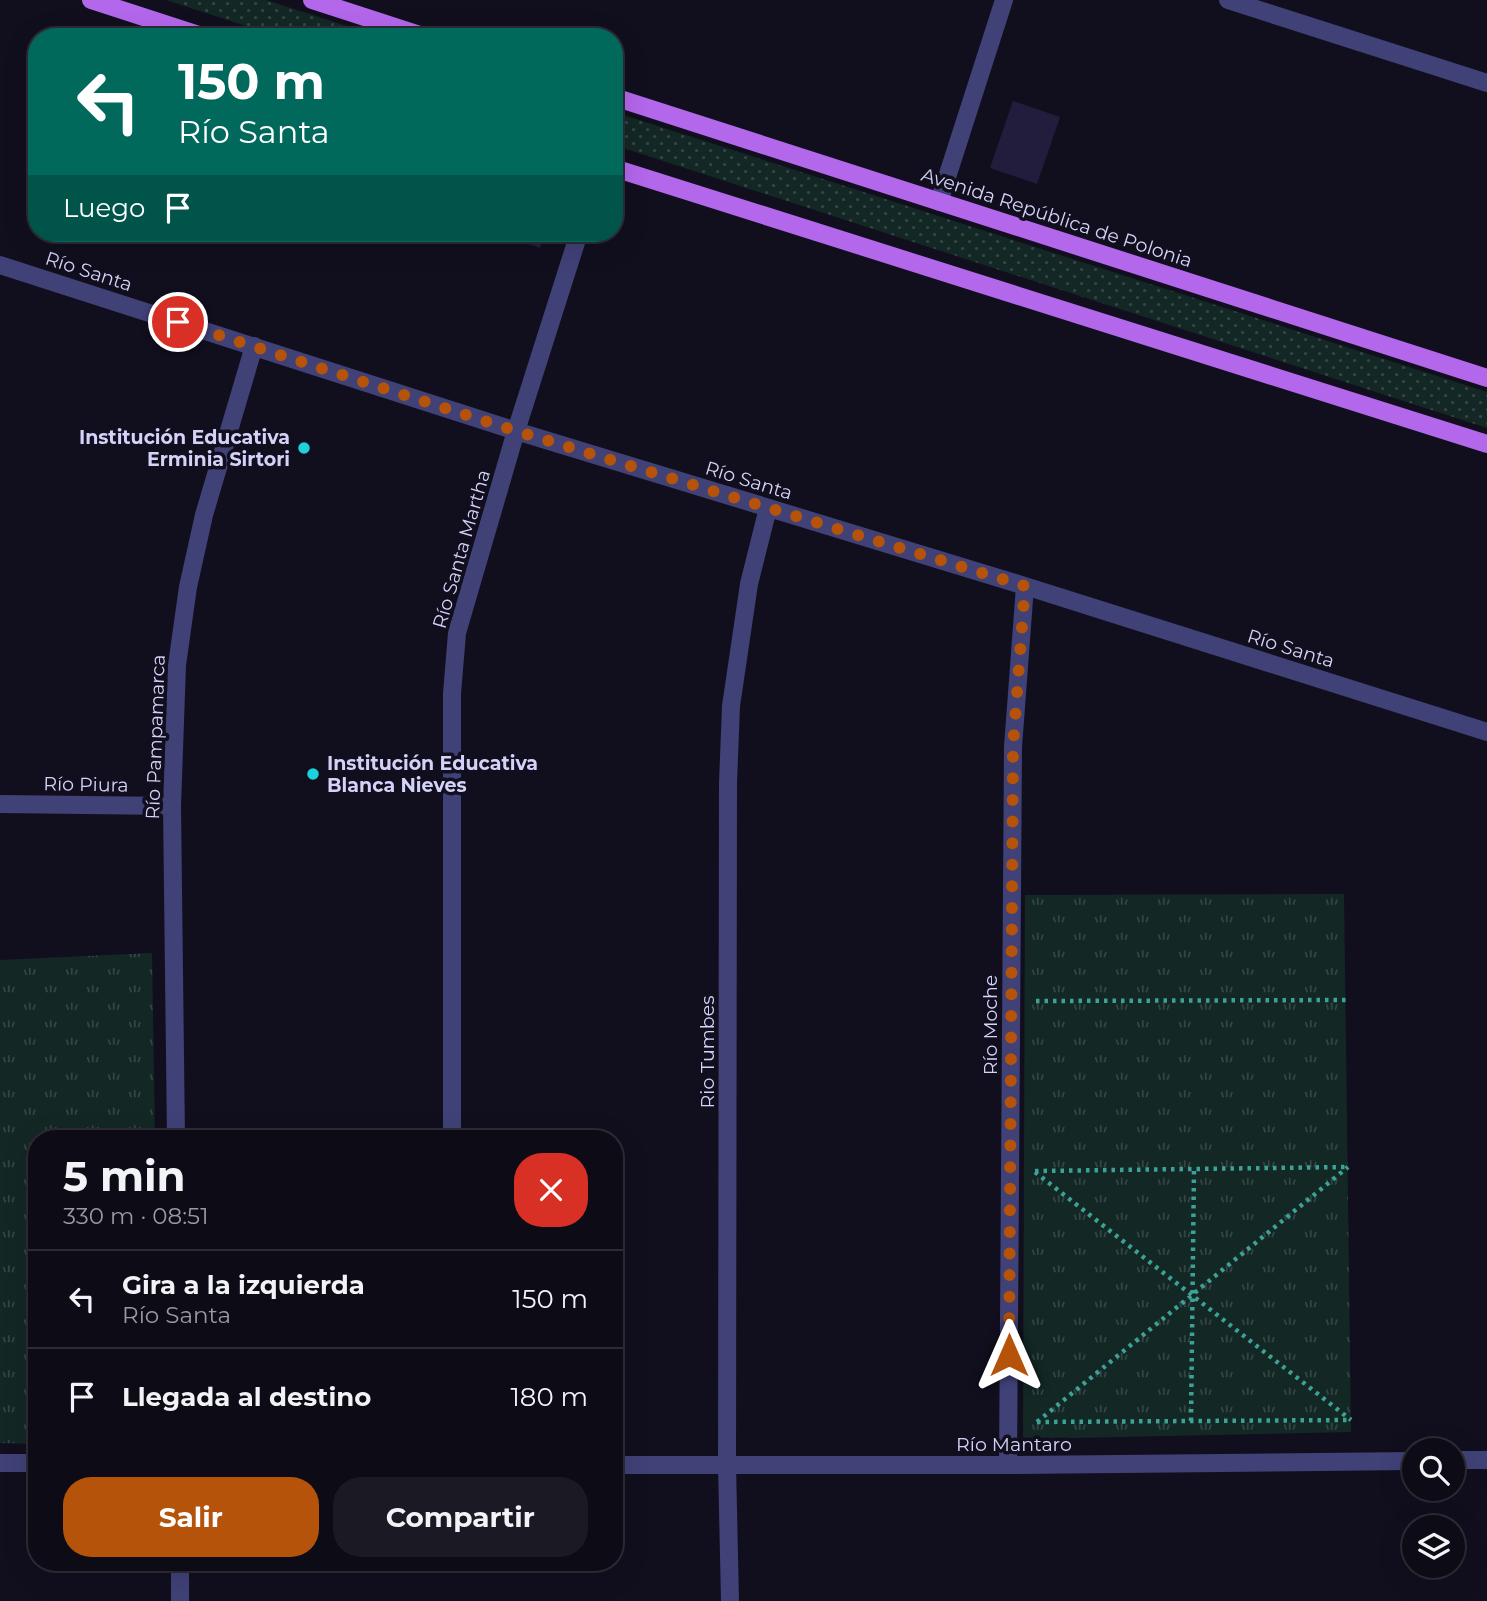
<!DOCTYPE html>
<html lang="es">
<head>
<meta charset="utf-8">
<style>
  body { margin:0; font-family:Montserrat,sans-serif; background:#1b1923; color:#f1f3f6; height:100vh; display:flex; flex-direction:column; font-size:26px; white-space:nowrap }
  * { box-sizing:border-box; margin:0 }
  p { font-size:23px; color:#9a9ba1 }
  .icon { flex:none; width:38px; height:38px; fill:none; stroke:currentColor; stroke-width:2; stroke-linecap:round; stroke-linejoin:round }
  .map { position:relative; flex:1; overflow:hidden }
  .side { position:absolute; left:28px; top:1130px; width:595px; height:441px; display:flex; flex-direction:column; background:#0d0b16; border-radius:28px; box-shadow:0 7px 28px #0002,0 0 0 2px #2d2b35 }
  .side>* { flex:none }
  .top-card { position:absolute; left:28px; top:28px; width:595px; height:214px; border-radius:28px; box-shadow:0 7px 28px #0002,0 0 0 2px #2d2b35; background:#00695c; color:#fff; overflow:hidden }
  .tools { position:absolute; left:1402px; top:1438px; display:grid; gap:14px }
  .tools a { display:grid; place-items:center; width:63px; height:63px; border-radius:50%; background:#0d0b16; box-shadow:0 7px 28px #0002,0 0 0 2px #2d2b35; font-size:35px }
  .pin { position:absolute; display:grid; place-items:center; width:60px; height:60px; color:#fff; margin:-30px; border:4px solid #fff; border-radius:50%; box-shadow:0 2px 7px #0007 }
  .me { position:absolute; width:77px; margin:-38px; rotate:0deg; stroke-linejoin:round; filter:drop-shadow(0 0 5px #0008) }
  .turn { display:flex; align-items:center; gap:24px; height:147px; padding:0 35px; font-size:32px }
  .turn .icon { width:91px; height:91px; stroke-width:2.5 }
  .turn b { display:block; font-size:49px; line-height:60px }
  .then { display:flex; align-items:center; height:66px; padding:0 35px; background:#0003; gap:14px; font-size:26px }
  .round { display:grid; place-items:center; flex:none; width:74px; height:74px; border-radius:28px; background:#1b1923 }
  .overview { display:flex; align-items:center; justify-content:space-between; height:119px; padding:0 35px }
  h1 { font-size:42px; font-weight:700; line-height:52px }
  .primary-button { display:flex; gap:14px; margin-top:auto; padding:14px 35px }
  .primary-button a { flex:1; height:80px; border-radius:28px; background:#b45309; color:#fff; font-size:28px; font-weight:700; line-height:80px; text-align:center }
  .primary-button a+a { background:#1b1923; color:#f1f3f6 }
  ul { padding:0; list-style:none }
  li { display:flex; align-items:center; gap:21px; height:98px; padding:0 35px; border-top:2px solid #2d2b35 }
  li div { flex:1 }
  li b { display:block; font-size:26px }
  li em { font-style:normal }
  .map>svg:first-child { display:block }
  .grass { fill:url(#grass-dots) }
  .park { fill:url(#park-tufts) }
  .building { fill:#221d3c }
  .lines { fill:none; stroke-linecap:round; stroke-linejoin:round }
  .path { stroke:#3da296; stroke-width:4.5; stroke-dasharray:3.5 5; stroke-linecap:butt }
  .minor { stroke:#404177; stroke-width:18 }
  .major { stroke:#b367eb; stroke-width:18 }
  .route { stroke:#b45309; stroke-width:12; stroke-dasharray:0 21.6 }
  .poi-dot { fill:#1dd1da; stroke:#110f1e; stroke-width:2.5 }
  .labels { text-anchor:middle; stroke-width:7; stroke-linejoin:round; paint-order:stroke }
  .street-label { font-size:19px; fill:#d4d2f9; stroke:#110f1e }
  .poi-label { font-size:19px; font-weight:bold; fill:#d4d2f9; stroke:#110f1e; text-anchor:end }
</style>
</head>
<body>
<div class="map">
<svg width="1487" height="1601" viewBox="0 0 1487 1601">
  <defs>
    <pattern id="grass-dots" width="8" height="8" patternUnits="userSpaceOnUse" patternTransform="scale(1.75)"><rect width="8" height="8" fill="#132725"/><path d="M2 2h.1M6 6h.1" fill="none" stroke="#344545" stroke-width="1.8" stroke-linecap="round"/></pattern>
    <pattern id="park-tufts" width="24" height="20" patternUnits="userSpaceOnUse" patternTransform="scale(1.75)"><rect width="24" height="20" fill="#132725"/><path d="M3 7l-1-3M5 7V3M7 7l1-3M15 17l-1-3M17 17v-4M19 17l1-3" fill="none" stroke="#344545"/></pattern>
  </defs>
  <rect width="100%" height="100%" fill="#110f1e"/>
  <path class="grass" d="M166 0H266L381 37H280Z
    M614 112 1487 392V428L614 145Z"/>
  <path class="park" d="M1344 894 1351 1432 1023 1439 1025 895Z
    M152 953 155 1139H37V1444L0 1443V960Z"/>
  <path class="building" d="M1013 101 1060 117 1037 184 990 168Z
    M495 233H545L540 248Z"/>
  <g class="lines">
    <path class="path" d="M1036 1001 1346 1000
      M1035 1171 1348 1167
      M1035 1172 1351 1420
      M1191 1421 1194 1169
      M1037 1422 1348 1167
      M1037 1422 1350 1420"/>
    <path class="minor" d="M1228 0 1487 83
      M939 202 1004 0
      M0 265 516 431 1025 586 1487 732
      M0 804 172 806
      M176 1139 172 806 177 665 188 587 204 515 254 346
      M452 1139V694L457 633 516 431 579 233
      M1452 1460H1487
      M0 1463H37
      M614 1465H1008L1414 1461
      M1008 1465 1013 747 1025 586
      M180 1601V1563
      M730 1601 727 1464 728 783 731 706 749 584 768 508"/>
    <path class="major" d="M91 0 205 37
      M312 0 426 37
      M614 97 1487 378
      M614 168 1487 444"/>
  </g>
  <g class="lines">
    <path class="route" d="M178 322 516 431 1025 586 1013 747 1009 1355"/>
  </g>
  <g class="poi-dot">
    <circle cx="304" cy="448" r="7"/>
    <circle cx="313" cy="774" r="7"/>
  </g>
  <g class="labels">
    <g class="street-label">
      <text transform="translate(1057 217) rotate(18)" y="7">Avenida República de Polonia</text>
      <text transform="translate(89 271) rotate(18)" y="7">Río Santa</text>
      <text transform="translate(749 480) rotate(17)" y="7">Río Santa</text>
      <text transform="translate(461 549) rotate(-74)" y="7">Río Santa Martha</text>
      <text transform="translate(1291 648) rotate(17)" y="7">Río Santa</text>
      <text transform="translate(155 737) rotate(-88)" y="7">Río Pampamarca</text>
      <text transform="translate(86 784) rotate(1)" y="7">Río Piura</text>
      <text transform="translate(990 1025) rotate(-90)" y="7">Río Moche</text>
      <text transform="translate(707 1052) rotate(-90)" y="7">Rio Tumbes</text>
      <text x="1014" y="1451">Río Mantaro</text>
    </g>
    <g class="poi-label">
      <text x="290" y="444">Institución Educativa<tspan x="290" dy="22">Erminia Sirtori</tspan></text>
      <text x="327" y="770" text-anchor="start">Institución Educativa<tspan x="327" dy="22">Blanca Nieves</tspan></text>
    </g>
  </g>
</svg>
<div class="tools">
<a><svg class="icon" aria-label="search" viewBox="0 0 24 24"><circle cx="10" cy="10" r="6"/><path d="M15 15l6 6"/></svg></a>
<a><svg class="icon" aria-label="layers" viewBox="0 0 24 24"><path d="M12 4l9 5-9 5-9-5zM3 14l9 5 9-5"/></svg></a>
</div>
<div class="pin" style="left:178px;top:322px;background:#d93025"><svg class="icon" aria-label="arrive" viewBox="0 0 24 24"><path d="M6 21V4h12l-3 4 3 4H6"/></svg></div>
<svg class="me" style="left:1009px;top:1355px" viewBox="-20 -20 40 40"><path d="M0-17L14 15 0 8-14 15z" fill="#b45309" stroke="#fff" stroke-width="4"/></svg>
<div class="top-card">
<div class="turn"><svg class="icon" aria-label="left" viewBox="0 0 24 24"><path d="M17 20v-9H6M10 6l-5 5 5 5"/></svg><div><b>150 m</b>Río Santa</div></div>
<div class="then">Luego<svg class="icon" aria-label="arrive" viewBox="0 0 24 24"><path d="M6 21V4h12l-3 4 3 4H6"/></svg></div>
</div>
<section class="side">
<div class="overview"><div><h1>5 min</h1><p>330 m · 08:51</p></div><a class="round" style="background:#d93025;color:#fff"><svg class="icon" aria-label="close" viewBox="0 0 24 24"><path d="M6 6l12 12M18 6L6 18"/></svg></a></div>
<ul>
<li><svg class="icon" aria-label="left" viewBox="0 0 24 24"><path d="M17 20v-9H6M10 6l-5 5 5 5"/></svg><div><b>Gira a la izquierda</b><p>Río Santa</p></div><em>150 m</em></li>
<li><svg class="icon" aria-label="arrive" viewBox="0 0 24 24"><path d="M6 21V4h12l-3 4 3 4H6"/></svg><div><b>Llegada al destino</b></div><em>180 m</em></li>
</ul>
<div class="primary-button"><a>Salir</a><a>Compartir</a></div>
</section>
</div>
</body>
</html>
